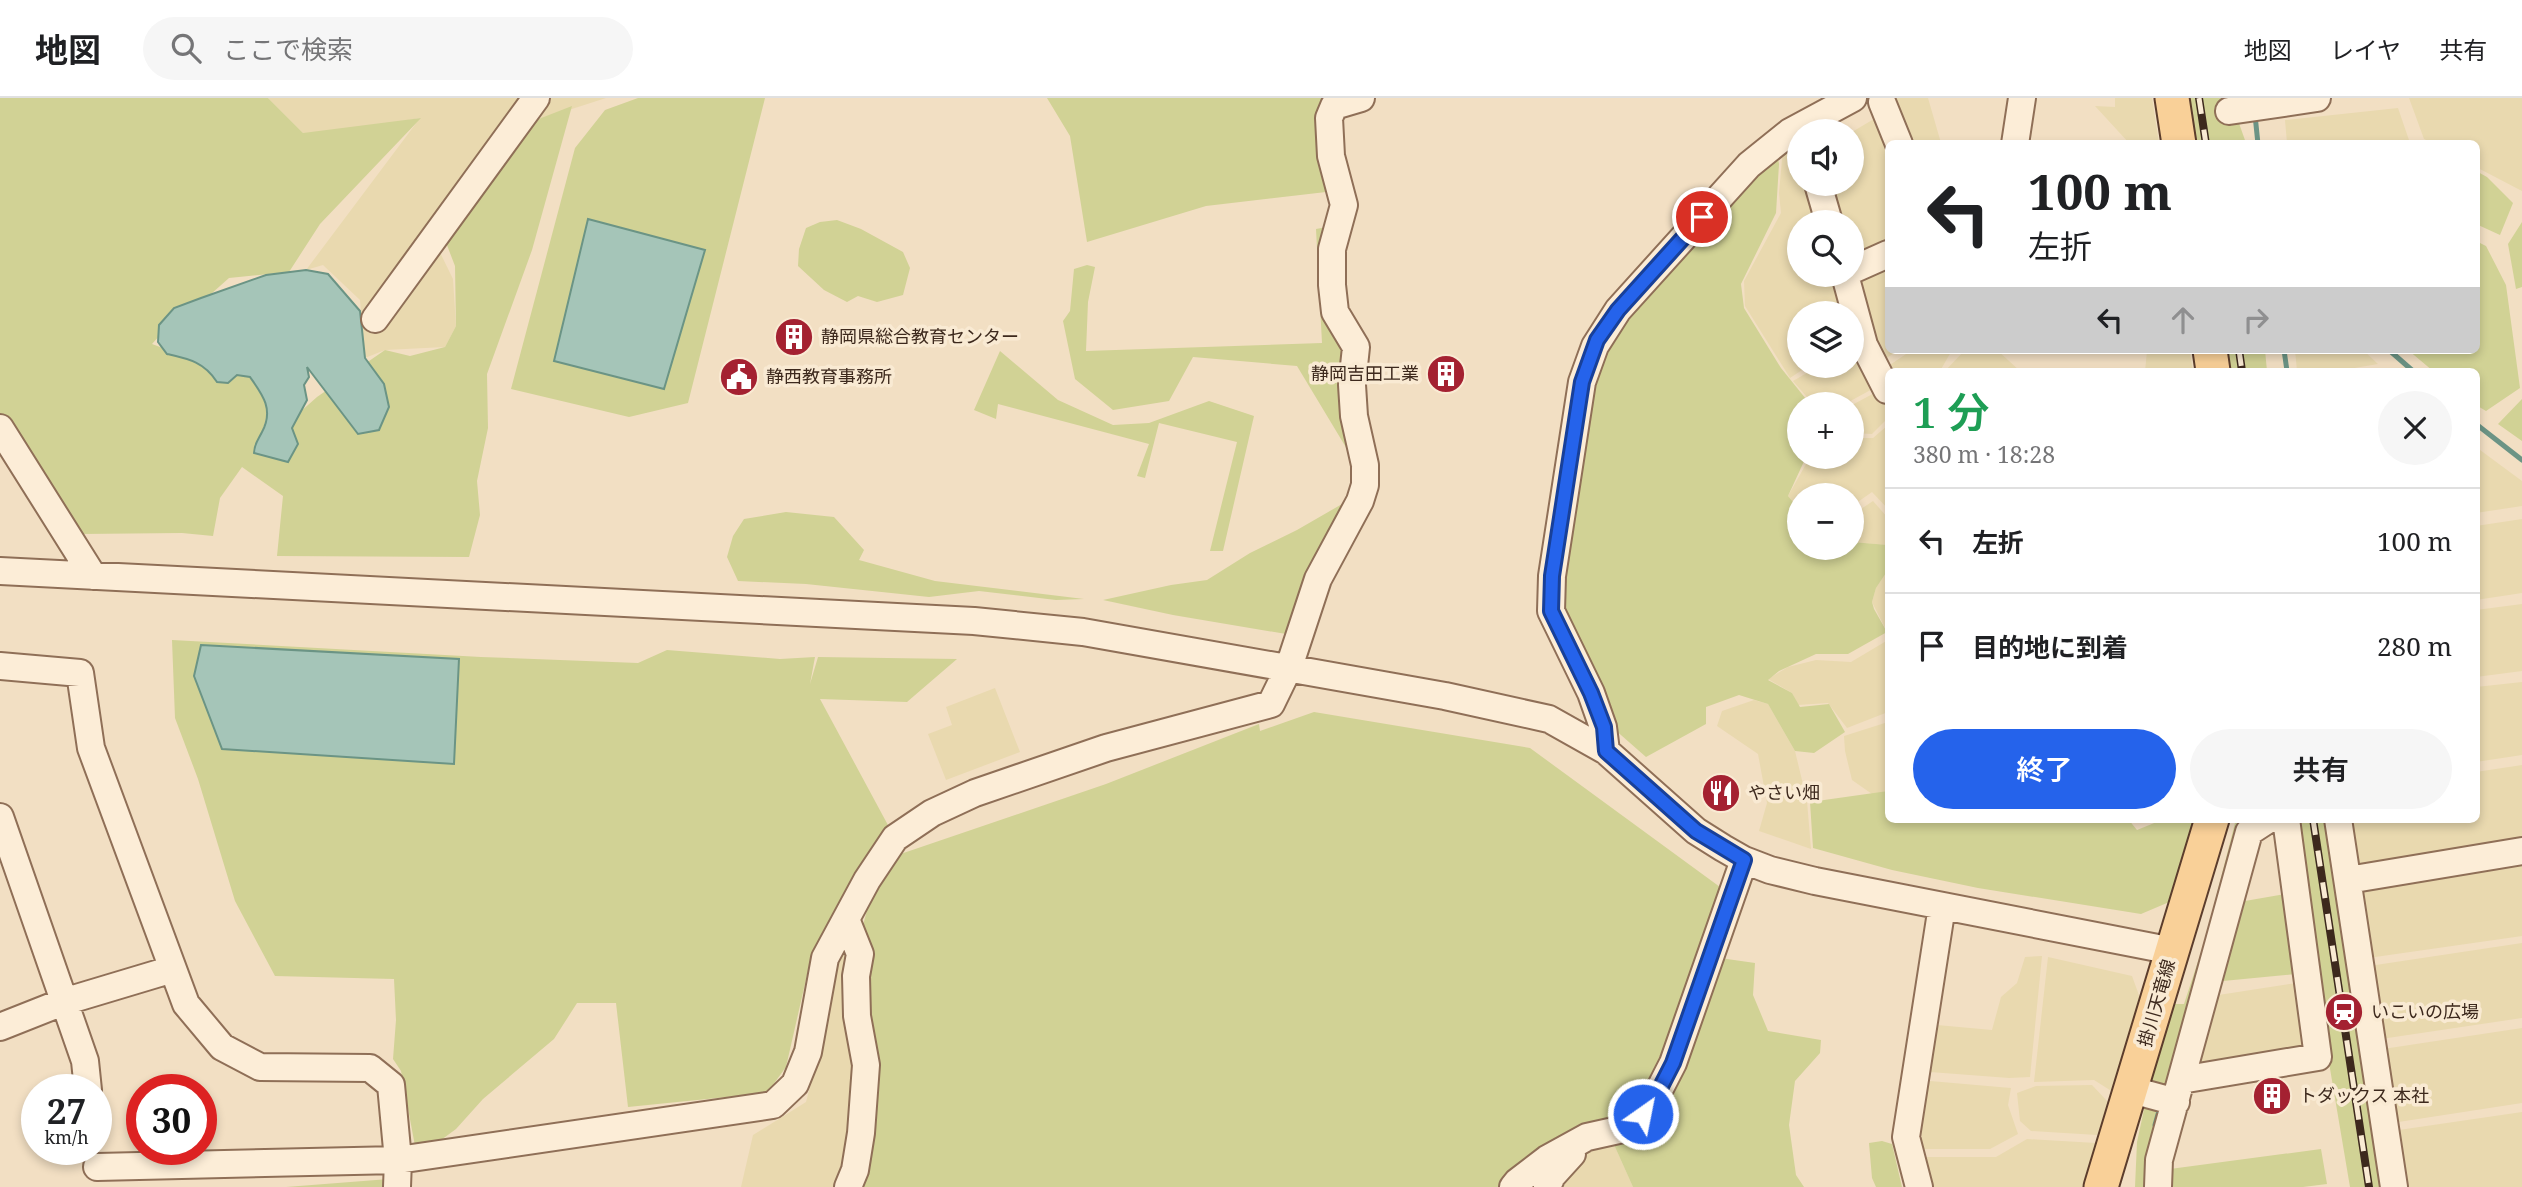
<!DOCTYPE html>
<html lang="ja">
<head>
<meta charset="utf-8">
<style>
  body { margin:0; font-family:"Noto Serif","Noto Sans JP",serif; background:#f6f6f6; color:#202124; height:100vh; display:flex; flex-direction:column; font-size:26px; white-space:nowrap }
  * { box-sizing:border-box; margin:0 }
  p { font-size:23px; color:#757577 }
  .icon { flex:none; width:38px; height:38px; fill:none; stroke:currentColor; stroke-width:2; stroke-linecap:round; stroke-linejoin:round }
  .map { position:relative; flex:1; overflow:hidden }
  .drawer { position:absolute; left:1885px; top:270px; width:595px; height:455px; display:flex; flex-direction:column; background:#fff; border-radius:10px; box-shadow:0 4px 10px #0003 }
  .drawer>* { flex:none }
  .banner { position:absolute; left:1885px; top:42px; width:595px; height:214px; border-radius:10px; box-shadow:0 4px 10px #0003; background:#fff; color:#202124; overflow:hidden }
  .controls { position:absolute; left:1787px; top:21px; display:grid; gap:14px }
  .controls a { display:grid; place-items:center; width:77px; height:77px; border-radius:50%; background:#fff; box-shadow:0 4px 10px #0003; font-size:35px }
  .speed { position:absolute; left:21px; top:976px; display:flex; gap:14px; font-size:35px; font-weight:700; text-align:center }
  .speed>* { display:grid; place-content:center; width:91px; height:91px; border-radius:50%; background:#fff; box-shadow:0 4px 10px #0003; line-height:1 }
  .speed small { font-size:18px; font-weight:400 }
  .speed .limit { border:10px solid #d22; background:#fff; color:#111 }
  .pin { position:absolute; display:grid; place-items:center; width:60px; height:60px; color:#fff; margin:-30px; border:4px solid #fff; border-radius:50%; box-shadow:0 2px 7px #0007 }
  .me { position:absolute; width:77px; margin:-38px; rotate:33deg; stroke-linejoin:round; filter:drop-shadow(0 0 5px #0008) }
  .turn { display:flex; align-items:center; gap:24px; height:147px; padding:0 28px; font-size:32px }
  .turn .icon { width:91px; height:91px; stroke-width:2.5 }
  .turn b { display:block; font-size:49px; line-height:60px }
  .lanes { display:flex; align-items:center; height:66px; padding:0 28px; background:#0003; justify-content:center; gap:35px; direction:ltr }
  .lanes .off { opacity:.35 }
  .round { display:grid; place-items:center; flex:none; width:74px; height:74px; border-radius:37px; background:#f6f6f6 }
  .summary { display:flex; align-items:center; justify-content:space-between; height:119px; padding:0 28px }
  h1 { font-size:42px; font-weight:600; line-height:52px; color:#1e9e55 }
  .primary-button { display:flex; gap:14px; margin-top:auto; padding:14px 28px }
  .primary-button a { flex:1; height:80px; border-radius:42px; background:#2563eb; color:#fff; font-size:28px; font-weight:600; line-height:80px; text-align:center }
  .primary-button a+a { background:#f6f6f6; color:#202124 }
  ul { padding:0; list-style:none }
  li { display:flex; align-items:center; gap:21px; height:105px; padding:0 28px; border-top:2px solid #e0e0e0 }
  li div { flex:1 }
  li b { display:block; font-size:26px }
  li em { font-style:normal }
  header { display:flex; align-items:center; gap:42px; box-sizing:border-box; height:98px; padding:0 35px; background:#fff; border-bottom:2px solid #e0e0e0 }
  header strong { font-size:33px }
  nav { display:flex; gap:38px; margin-inline-start:auto; font-size:24px }
  .search { width:490px; height:63px; background:#f6f6f6; display:flex; align-items:center; gap:18px; box-sizing:border-box; padding:0 24px; border-radius:38px; color:#757577; font-size:26px }
  .map>svg:first-child { display:block }
  .farmland { fill:#e9d9af }
  .green { fill:#d1d295 }
  .water { fill:#a5c5b8; stroke:#6b9485; stroke-width:2 }
  .lines { fill:none; stroke-linecap:round; stroke-linejoin:round }
  .stream { stroke:#6b9485; stroke-width:5 }
  .minor-casing { stroke:#8f6f57; stroke-width:30 }
  .major-casing { stroke:#5c3d2c; stroke-width:37 }
  .minor { stroke:#fcedd7; stroke-width:26 }
  .major { stroke:#f9d098; stroke-width:33 }
  .rail-casing { stroke:#3d291d; stroke-width:8 }
  .rail { stroke:#f9ead3; stroke-width:5; stroke-dasharray:16; stroke-linecap:butt }
  .route-casing { stroke:#184099; stroke-width:18 }
  .route { stroke:#2563eb; stroke-width:12 }
  .labels { text-anchor:middle; stroke-width:7; stroke-linejoin:round; paint-order:stroke }
  .poi-label { font-size:18px; fill:#3d291d; stroke:#f9ead3; text-anchor:start }
  .street-label { font-size:18px; fill:#3d291d; stroke:#f9ead3 }
</style>
</head>
<body>
<header>
<strong>地図</strong>
<div class="search"><svg class="icon" aria-label="search" viewBox="0 0 24 24"><circle cx="10" cy="10" r="6"/><path d="M15 15l6 6"/></svg>ここで検索</div>
<nav><a>地図</a><a>レイヤ</a><a>共有</a></nav>
</header>
<div class="map">
<svg width="2522" height="1089" viewBox="0 0 2522 1089">
  <rect width="100%" height="100%" fill="#f2dfc3"/>
  <path class="farmland" d="M268 0H606L547 19 518 25 428 130 453 181 456 228 445 249 385 252 365 260 360 202 323 167 306 172 420 20 342 34 303 35Z
    M1892 0H1928L1941 45H1897Z
    M2115 0H2152L2159 45H2129L2095 8 2115 9Z
    M2409 0H2522V93L2476 69V46L2433 45 2424 41Z
    M2398 10 2410 45H2287L2285 22Z
    M1879 18 1888 46V154L1852 171V124H1829L1815 86H1852V34Z
    M1783 50 1799 56V86H1805L1819 124H1799V177H1836L1848 215H1799V268H1808L1790 280 1745 208 1744 183 1781 115 1779 95Z
    M1888 163V252H1899L1874 268 1845 184Z
    M1912 252H1950L1951 254 1940 273H1888L1878 275Z
    M1965 252H1997L2020 273H1945Z
    M2295 252H2363L2378 266 2337 273H2297Z
    M2147 253 2190 255 2193 273H2145Z
    M1864 260 1876 289 1845 306H1813L1793 283 1819 268H1852V262Z
    M1880 292 1888 304V320L1872 336 1852 335V307Z
    M1888 327V411L1872 394 1852 408V397H1799V411L1788 398 1810 359H1852V340H1873Z
    M2476 349 2522 383V408L2476 415Z
    M1873 403 1888 420V447L1852 444V417Z
    M2522 421V495L2476 502V428Z
    M1888 472V534H1887L1872 504 1876 490Z
    M2522 506V573L2476 579V512Z
    M1888 542V614L1847 630 1828 605 1798 607 1792 595 1768 581 1788 569 1816 562 1851 564Z
    M2522 584V657L2476 664V589Z
    M995 590 1020 654 946 682 928 636 952 627 946 609Z
    M1754 602 1768 606 1795 653 1807 703 1811 751 1759 733 1767 705 1758 656 1717 628 1722 613Z
    M1888 624V693L1872 696 1852 682 1845 653 1844 638Z
    M2522 667V744L2354 771 2346 721H2476V674Z
    M2522 765V838L2368 860 2356 791Z
    M848 838 866 967 846 1089H741L753 1037 806 1004 825 932 835 873Z
    M2522 845V920L2381 941 2369 868Z
    M2042 858 2030 979 2009 980 1930 974 1937 927 1992 932 2001 899 2017 885 2025 859Z
    M2048 859 2132 878 2140 900 2113 994 2094 982 2034 984Z
    M2303 884 2313 951 2191 971 2212 898Z
    M2522 930V1005L2392 1025 2383 951Z
    M1930 983 2011 990 2008 1007 2018 1036 1990 1051H1922L1920 1013Z
    M2092 987 2109 1005 2097 1037 2031 1033 2020 1023 2017 995 2036 988Z
    M2522 1014V1089H2401L2392 1033Z
    M1611 1040 1633 1089H1559L1552 1078Z
    M2027 1041 2096 1045 2083 1089H1933L1926 1059H1996Z"/>
  <path class="green" d="M0 0H268L303 35 421 20 320 126 289 174 229 180 211 196 190 204 152 246 195 262 214 279 227 285 237 277 249 279C254 285 264 295 266 303 271 320 258 338 255 354L317 299 385 252 410 258 445 249 456 228 455 168 445 142 513 31 572 8 532 152 487 276 488 330 477 383 480 417 469 459 277 458 283 398 242 369 220 400 213 438 182 435 81 436 65 409 0 315Z
    M638 0H765L688 305 629 319 511 291 575 50 605 12Z
    M1047 0H1341L1322 11 1326 94 1206 108 1087 144 1070 38Z
    M2185 0H2230L2246 45H2193Z
    M1776 50 1779 66 1776 115 1741 186 1744 210 1781 270 1810 306H1799V359H1806L1788 398 1799 411V450H1852V444L1888 447V472L1876 490 1872 504 1874 511 1887 534 1848 556H1816L1779 573 1768 582 1792 595 1800 609 1829 606 1845 634 1814 655 1795 653 1768 606 1739 597 1706 609V626L1646 659 1605 623 1551 513 1595 248Z
    M2476 73 2487 79 2513 105 2500 137 2476 126Z
    M837 122 861 131 903 154 910 170 903 197 877 204 858 198 847 204 824 192 798 168 799 151 806 130 820 124Z
    M2522 124V189L2516 191 2508 146Z
    M1332 128 1325 156 1355 247 1359 371 1297 268 1193 259 1169 303 1113 312 1075 281 1063 223 1070 213 1074 171 1087 167 1095 169 1088 204 1086 253 1322 245 1316 131Z
    M2476 143 2486 148 2506 187 2520 290 2486 313 2476 307V273H2433L2408 252H2476Z
    M2228 252H2265L2267 273H2231Z
    M1000 253 1058 302 1113 327 1149 325 1209 303 1254 318 1223 453H1210L1237 344 1159 325 1145 380 1137 378 1149 346 998 306 996 321 974 312Z
    M2522 301V343L2498 326Z
    M1349 402 1292 537 1173 517 1103 502 1171 487 1207 482 1250 455 1297 432Z
    M786 414 834 419 864 452 859 462 935 483 1084 501 1056 502 979 493 929 499 806 486 738 483 727 459 733 438 744 421Z
    M172 542 481 559 638 565 667 552 780 561 815 559 810 586 818 559 957 561 907 604 820 601 889 729 835 811 812 855 786 969 767 995 628 1009 616 905H577L554 941 483 1001 456 1031 437 1045 415 1048 401 973 393 961 396 922 394 881 275 878 235 803 198 681 175 620Z
    M1314 614 1530 650 1720 789 1676 920 1650 981 1617 1023 1524 1089H856L857 850 880 763 1106 686 1259 626 1260 633Z
    M1888 693V721H2128L2137 732 2164 721H2196L2174 802 2141 816 1978 790 1892 772 1813 750 1810 704Z
    M2236 721H2271L2249 734 2159 1089H2135L2137 1044 2151 979 2175 906H2184L2205 842Z
    M2292 721H2332L2387 1089H2350L2299 787Z
    M2291 795 2296 876 2223 883 2245 803Z
    M1720 860 1755 865 1753 897 1768 933 1821 942 1820 955 1795 983 1789 1027 1796 1077 1804 1089H1633L1611 1040 1653 1004Z
    M1882 1043 1892 1046 1902 1089H1876L1872 1080 1869 1045Z
    M2321 1051 2327 1086 2303 1089H2164L2170 1071Z
    M389 1081V1089H286Z"/>
  <path class="water" d="M588 121 705 152 664 291 554 263Z
    M306 172 328 176 360 213 365 260 384 286 389 309 379 332 358 336 307 269 309 279 304 287 307 302 292 330 298 346 288 364 254 355C254 346 258 342 262 334 274 312 263 297 250 279L237 277 228 285 217 284C204 264 189 261 167 256L158 244 159 227 174 210 201 200 266 177Z
    M201 547 459 561 454 666 222 651 194 578Z"/>
  <g class="lines">
    <path class="stream" d="M2255 17 2258 46
      M2284 252 2287 273
      M2389 252 2413 273
      M2476 326 2522 362
      M2155 1027 2161 1006"/>
    <g class="minor-casing">
      <path id="minor" d="M1882 4 1899 46
        M2229 13 2317 0
        M2015 46 2022 0
        M1818 86 1829 124
        M1852 172 1888 156
        M1845 177 1864 247 1887 292
        M375 221 536 0
        M0 330 93 478
        M0 473 974 523 1083 534 1445 598 1549 621 1606 653 1696 733 1723 750 1744 762 1770 772 1815 783 2173 853
        M0 568 80 575 91 650 186 906 222 949 260 969 370 970 391 987 398 1062 397 1089
        M1606 653 1603 629 1591 595 1551 513 1552 478 1582 284 1595 248 1618 212 1749 67 1790 34 1853 0
        M0 719 85 963 88 992
        M2338 721 2394 1089
        M2348 782 2522 753
        M846 821 860 856 856 878 857 918 866 967 861 1035 855 1072 848 1089
        M0 929 63 904 173 871
        M2181 982 2318 959 2286 721
        M2132 992 2176 1004
        M97 1069 398 1062 773 1007 795 986 808 954 825 860 867 782 895 740 932 715 975 695 1106 650 1271 606 1289 569 1318 481 1360 403 1365 387V367L1354 318 1352 287 1356 249 1335 214 1332 187V151L1344 107 1331 58 1329 20 1334 8 1361 0
        M1513 1089 1517 1084 1547 1061 1587 1039 1632 1029 1653 1004 1673 965 1744 762
        M1547 1089 1552 1078 1572 1056
        M1919 1089 1906 1039 1942 808
        M2158 1089 2159 1062 2249 734 2269 721"/>
    </g>
    <g class="major-casing">
      <path id="major" d="M2172 0 2179 46
        M2210 252 2213 273
        M2101 1089 2212 721"/>
    </g>
    <use href="#minor" class="minor"/>
    <use href="#major" class="major"/>
    <g class="rail-casing">
      <path id="rail" d="M2199 0 2206 46
        M2239 252 2242 273
        M2313 721 2369 1089"/>
    </g>
    <use href="#rail" class="rail"/>
  </g>
  <g class="lines">
    <g class="route-casing">
      <path id="route" d="M1643 1016 1653 1004 1673 965 1744 762 1696 733 1606 653 1604 629 1591 595 1551 513 1552 478 1582 284 1597 242 1618 212 1702 119"/>
    </g>
    <use href="#route" class="route"/>
  </g>
  <defs>
    <g id="building-disc" transform="scale(2.0125)"><circle r="9.5" fill="#a42131" stroke="#f9ead3"/><path d="M-4-6H4V6H1V3H-1V6H-4ZM-2.5-4.3h1.7v1.8h-1.7ZM.8-4.3h1.7v1.8H.8ZM-2.5-1h1.7V.8h-1.7ZM.8-1h1.7V.8H.8Z" fill="#fff"/></g>
    <g id="civic-disc" transform="scale(2.0125)"><circle r="9.5" fill="#a42131" stroke="#f9ead3"/><path d="M-.6-6.5H3V-4.5H.6V-3L4-1V1h2V6H-6V1h2V-1L-.6-3ZM-1.2 2.5V6h2.4V2.5Z" fill="#fff"/></g>
    <g id="restaurant-disc" transform="scale(2.0125)"><circle r="9.5" fill="#a42131" stroke="#f9ead3"/><path d="M-5-6h1v4h1v-4h1v4h1v-4h1v5L-1.5 .5V6h-2V.5L-5-1ZM5-6V6H3V1.5H1.5Q1.5-4 5-6Z" fill="#fff"/></g>
    <g id="station-disc" transform="scale(2.0125)"><circle r="9.5" fill="#a42131" stroke="#f9ead3"/><path d="M-3-6H3Q5-6 5-4V2Q5 4 3 4L4.5 6H3L1.5 4h-3L-3 6H-4.5L-3 4Q-5 4-5 2V-4Q-5-6-3-6ZM-3.5-4v3h7v-3ZM-3.5 1v1.5H-2V1ZM2 1v1.5H3.5V1Z" fill="#fff"/></g>
  </defs>
  <g fill-rule="evenodd">
    <use href="#building-disc" x="794" y="239"/>
    <use href="#building-disc" x="1446" y="276"/>
    <use href="#civic-disc" x="739" y="279"/>
    <use href="#restaurant-disc" x="1721" y="695"/>
    <use href="#station-disc" x="2344" y="914"/>
    <use href="#building-disc" x="2272" y="998"/>
  </g>
  <g class="labels">
    <g class="poi-label">
      <text x="821" y="245">静岡県総合教育センター</text>
      <text x="1419" y="282" text-anchor="end">静岡吉田工業</text>
      <text x="766" y="285">静西教育事務所</text>
      <text x="1748" y="701">やさい畑</text>
      <text x="2371" y="920">いこいの広場</text>
      <text x="2299" y="1004">トダックス 本社</text>
    </g>
    <g class="street-label">
      <text transform="translate(2157 905) rotate(-74)" y="6">掛川天竜線</text>
    </g>
  </g>
</svg>
<div class="controls">
<a><svg class="icon" aria-label="sound" viewBox="0 0 24 24"><path d="M4 9h4l5-4v14l-5-4H4zM17 9q2 3 0 6"/></svg></a>
<a><svg class="icon" aria-label="search" viewBox="0 0 24 24"><circle cx="10" cy="10" r="6"/><path d="M15 15l6 6"/></svg></a>
<a><svg class="icon" aria-label="layers" viewBox="0 0 24 24"><path d="M12 4l9 5-9 5-9-5zM3 14l9 5 9-5"/></svg></a>
<a>+</a>
<a>−</a>
</div>
<div class="speed"><div>27<small>km/h</small></div><div class="limit">30</div></div>
<div class="pin" style="left:1702px;top:119px;background:#d93025"><svg class="icon" aria-label="arrive" viewBox="0 0 24 24"><path d="M6 21V4h12l-3 4 3 4H6"/></svg></div>
<svg class="me" style="left:1643px;top:1016px" viewBox="-20 -20 40 40"><circle r="17" fill="#2563eb" stroke="#fff" stroke-width="3"/><path d="M0-11L8 9 0 5-8 9z" fill="#fff"/></svg>
<div class="banner">
<div class="turn"><svg class="icon" aria-label="left" viewBox="0 0 24 24"><path d="M17 20v-9H6M10 6l-5 5 5 5"/></svg><div><b>100 m</b>左折</div></div>
<div class="lanes"><svg class="icon" aria-label="left" viewBox="0 0 24 24"><path d="M17 20v-9H6M10 6l-5 5 5 5"/></svg><svg class="icon off" aria-label="ahead" viewBox="0 0 24 24"><path d="M12 20V5M6 11l6-6 6 6"/></svg><svg class="icon off" aria-label="right" viewBox="0 0 24 24"><path d="M7 20v-9h11M14 6l5 5-5 5"/></svg></div>
</div>
<section class="drawer">
<div class="summary"><div><h1>1 分</h1><p>380 m · 18:28</p></div><a class="round"><svg class="icon" aria-label="close" viewBox="0 0 24 24"><path d="M6 6l12 12M18 6L6 18"/></svg></a></div>
<ul>
<li><svg class="icon" aria-label="left" viewBox="0 0 24 24"><path d="M17 20v-9H6M10 6l-5 5 5 5"/></svg><div><b>左折</b></div><em>100 m</em></li>
<li><svg class="icon" aria-label="arrive" viewBox="0 0 24 24"><path d="M6 21V4h12l-3 4 3 4H6"/></svg><div><b>目的地に到着</b></div><em>280 m</em></li>
</ul>
<div class="primary-button"><a>終了</a><a>共有</a></div>
</section>
</div>
</body>
</html>
